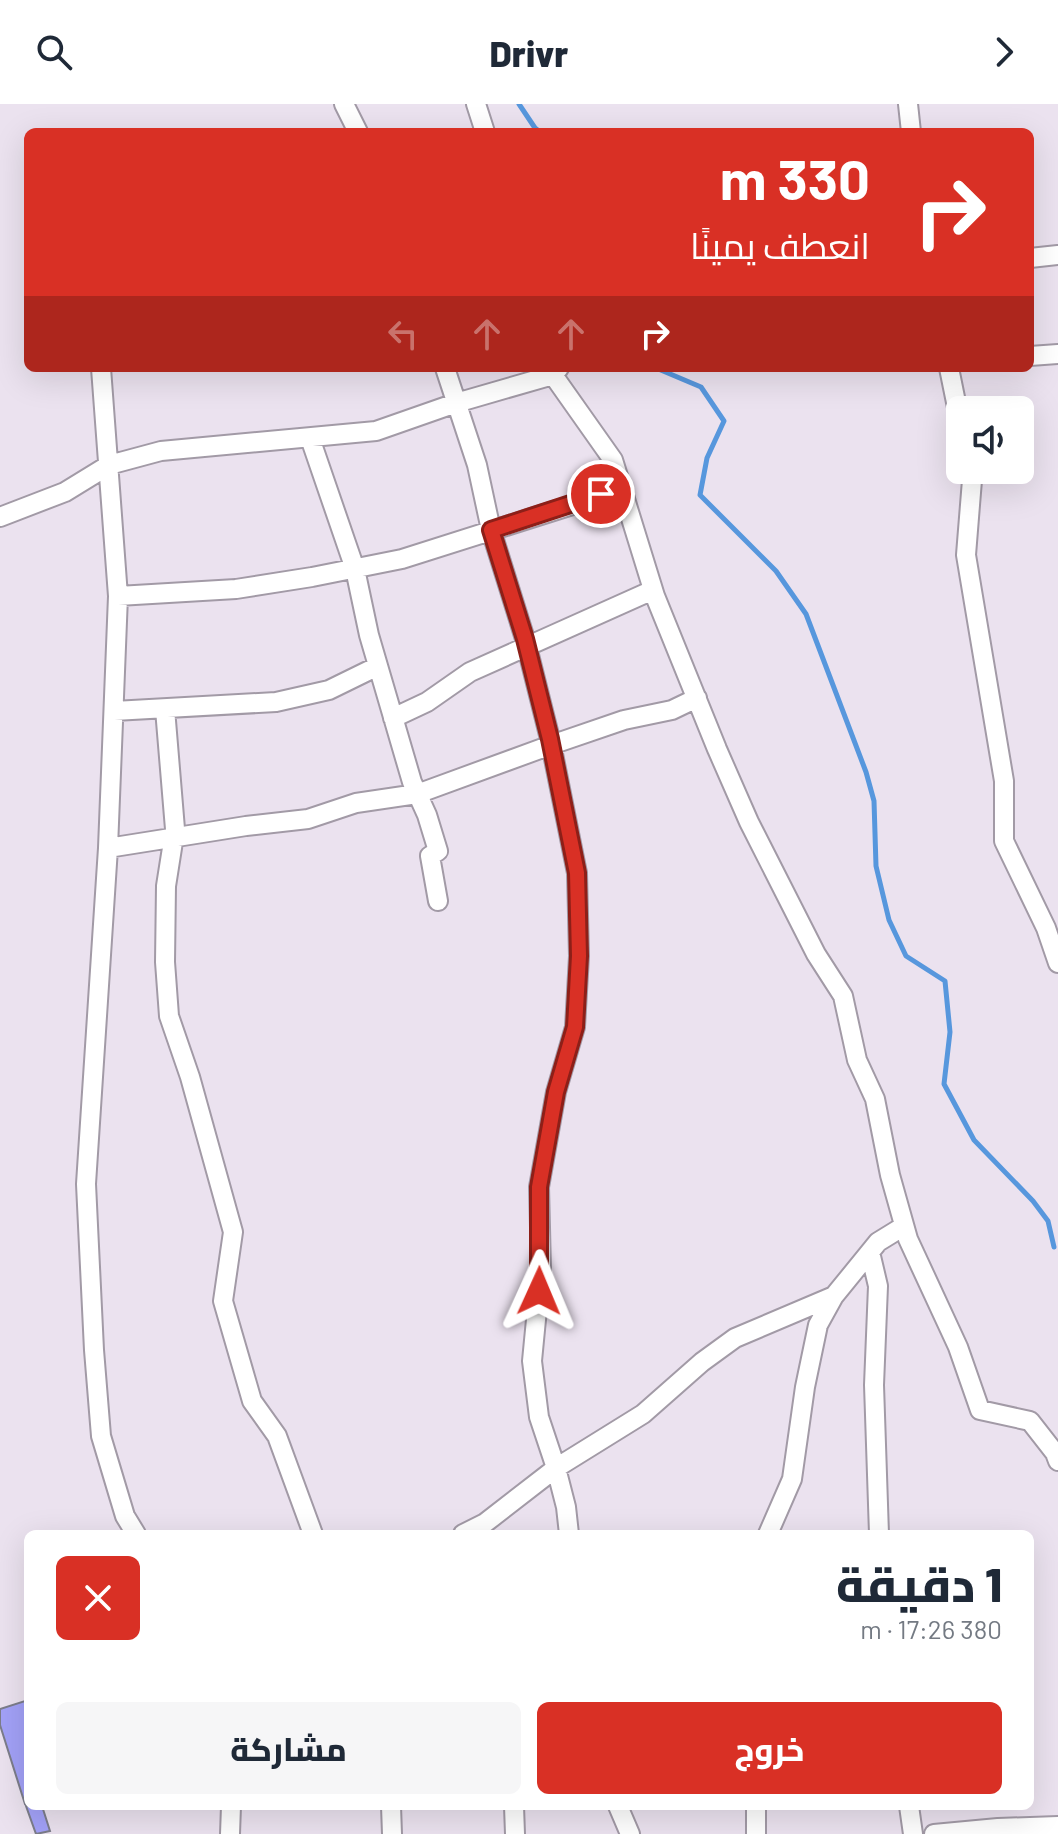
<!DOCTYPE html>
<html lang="ar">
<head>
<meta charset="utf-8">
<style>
  body { margin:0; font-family:Barlow,Cairo,sans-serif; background:#f6f6f7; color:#1f2937; direction:rtl; height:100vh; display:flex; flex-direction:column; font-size:30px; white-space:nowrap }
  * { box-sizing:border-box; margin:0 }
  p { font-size:26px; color:#747a83 }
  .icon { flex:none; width:44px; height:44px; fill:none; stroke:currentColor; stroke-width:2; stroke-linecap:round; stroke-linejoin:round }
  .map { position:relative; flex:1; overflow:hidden; direction:ltr }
  .side { position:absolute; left:24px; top:1426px; width:1010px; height:280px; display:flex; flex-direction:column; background:#fff; border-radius:12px; box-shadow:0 8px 32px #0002; direction:rtl }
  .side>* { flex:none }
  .guide { position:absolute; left:24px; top:24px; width:1010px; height:244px; border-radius:12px; box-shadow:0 8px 32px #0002; direction:rtl; background:#d93025; color:#fff; overflow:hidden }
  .controls { position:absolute; left:946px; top:292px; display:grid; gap:16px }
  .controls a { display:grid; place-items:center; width:88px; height:88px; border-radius:12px; background:#fff; box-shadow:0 8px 32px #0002; font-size:40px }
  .pin { position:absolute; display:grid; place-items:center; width:68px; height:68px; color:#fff; margin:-34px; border:4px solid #fff; border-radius:50%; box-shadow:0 2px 8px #0007 }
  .me { position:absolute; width:88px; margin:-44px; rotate:1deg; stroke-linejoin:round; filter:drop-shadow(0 0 6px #0008) }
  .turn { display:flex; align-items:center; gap:28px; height:168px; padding:0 32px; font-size:36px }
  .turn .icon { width:104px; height:104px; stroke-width:2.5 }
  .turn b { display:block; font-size:56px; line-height:68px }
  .lanes { display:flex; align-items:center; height:76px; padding:0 32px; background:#0003; justify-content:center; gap:40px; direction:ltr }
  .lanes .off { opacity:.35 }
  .round { display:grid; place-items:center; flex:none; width:84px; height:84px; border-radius:12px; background:#f6f6f7 }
  .overview { display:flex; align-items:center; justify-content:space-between; height:136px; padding:0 32px }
  h1 { font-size:48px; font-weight:800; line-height:60px }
  .primary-button { display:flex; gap:16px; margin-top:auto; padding:16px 32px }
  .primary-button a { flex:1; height:92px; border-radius:12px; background:#d93025; color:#fff; font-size:32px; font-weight:800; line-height:92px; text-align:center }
  .primary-button a+a { background:#f6f6f7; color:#1f2937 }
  header { display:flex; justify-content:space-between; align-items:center; height:104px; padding:0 32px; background:#fff; font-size:36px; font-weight:800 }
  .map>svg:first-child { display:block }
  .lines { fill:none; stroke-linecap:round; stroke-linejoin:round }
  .stream { stroke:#5797dd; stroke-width:5 }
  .building { fill:#a2a1f7; stroke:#7c7d8a; stroke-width:2 }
  .street-casing { stroke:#a29aa6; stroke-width:22 }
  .street { stroke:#fff; stroke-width:18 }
  .route-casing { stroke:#8d1f18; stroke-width:20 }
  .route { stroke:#d93025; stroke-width:14 }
</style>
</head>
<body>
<header><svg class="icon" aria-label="forward" viewBox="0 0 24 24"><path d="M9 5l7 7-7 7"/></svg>Drivr<svg class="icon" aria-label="search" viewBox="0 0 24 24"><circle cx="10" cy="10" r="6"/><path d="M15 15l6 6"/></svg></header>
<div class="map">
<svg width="1058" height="1730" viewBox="0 0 1058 1730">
  <rect width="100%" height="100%" fill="#ebe2ef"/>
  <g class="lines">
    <path class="stream" d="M519 0 535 24 540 28
      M656 264 701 283 724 317 707 354 700 391 776 467 806 510 866 668 874 697 876 762 889 816 906 852 945 877 950 928 944 980 974 1036 1033 1097 1048 1117 1054 1143"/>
  </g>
  <path class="building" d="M28 1596V1700H25L0 1621V1605Z
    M26 1702H42L50 1727 36 1730Z"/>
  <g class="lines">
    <g class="street-casing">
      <path id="street" d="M344 0 358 28
        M476 0 485 28
        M908 0 911 28
        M1030 154 1058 151
        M1030 252 1058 250
        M101 264 118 492 108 744 86 1080 94 1246 101 1332 125 1412 136 1430
        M445 264 477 361 491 426 525 535 550 635 577 769 579 852 575 923 556 988 539 1083 541 1164 532 1257 539 1313 556 1364 566 1403 569 1430
        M552 264 553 271 613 356 655 492 717 645 749 718 816 850 843 892 857 956 875 995 890 1071 908 1135 958 1243 980 1306 1030 1317 1055 1349 1058 1357
        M949 264 960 318
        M310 334 355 465 369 531 412 678 427 711 438 747 430 752 438 797
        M970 366 972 376 966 451 1004 677V737L1046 824 1058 859
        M0 413 65 388 109 361 161 347 376 327 456 299 553 271 559 264
        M118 492 236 485 312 473 402 455 582 398 621 382
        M165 605 175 725 166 782 165 858 169 912 190 973 233 1128 223 1197 252 1297 277 1332 313 1430
        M114 607 276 598 329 586 378 562
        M393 614 427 598 470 568 653 486
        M108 744 246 722 308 715 356 699 417 690 551 641 624 616 672 606 697 594
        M870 1148 878 1182 874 1281 879 1430
        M463 1430 485 1419 556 1364 643 1310 702 1258 735 1234 834 1192
        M768 1430 792 1375 805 1283 818 1221 834 1192 878 1138 904 1122
        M391 1702 392 1730
        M514 1702 515 1730
        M618 1702 630 1730
        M909 1702 913 1730
        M230 1730 231 1702
        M756 1730V1702
        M934 1730 998 1724 1058 1722"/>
    </g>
    <use href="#street" class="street"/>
  </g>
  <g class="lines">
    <g class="route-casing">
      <path id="route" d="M539 1187V1083L556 988 575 923 579 852 577 769 550 635 525 535 491 426 601 390"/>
    </g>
    <use href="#route" class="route"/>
  </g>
</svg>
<div class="controls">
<a><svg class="icon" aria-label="sound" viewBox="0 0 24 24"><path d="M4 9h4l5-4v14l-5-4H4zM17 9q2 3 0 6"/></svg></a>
</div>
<div class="pin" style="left:601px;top:390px;background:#d93025"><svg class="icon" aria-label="arrive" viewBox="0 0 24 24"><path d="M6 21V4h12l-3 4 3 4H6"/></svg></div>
<svg class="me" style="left:539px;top:1187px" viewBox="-20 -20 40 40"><path d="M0-17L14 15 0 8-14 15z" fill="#d93025" stroke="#fff" stroke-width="4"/></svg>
<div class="guide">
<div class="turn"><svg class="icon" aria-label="right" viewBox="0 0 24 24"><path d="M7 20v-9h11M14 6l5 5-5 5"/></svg><div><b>330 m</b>انعطف يمينًا</div></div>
<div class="lanes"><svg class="icon off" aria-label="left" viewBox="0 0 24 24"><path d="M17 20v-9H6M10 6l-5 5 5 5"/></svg><svg class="icon off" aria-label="ahead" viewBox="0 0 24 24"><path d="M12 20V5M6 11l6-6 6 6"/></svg><svg class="icon off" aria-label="ahead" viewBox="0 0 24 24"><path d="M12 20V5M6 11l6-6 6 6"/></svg><svg class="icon" aria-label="right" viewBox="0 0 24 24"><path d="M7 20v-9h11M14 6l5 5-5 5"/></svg></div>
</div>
<section class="side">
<div class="overview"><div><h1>1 دقيقة</h1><p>380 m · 17:26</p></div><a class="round" style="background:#d93025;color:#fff"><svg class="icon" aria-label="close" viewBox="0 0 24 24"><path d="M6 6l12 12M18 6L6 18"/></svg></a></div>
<div class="primary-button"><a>خروج</a><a>مشاركة</a></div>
</section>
</div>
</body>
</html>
